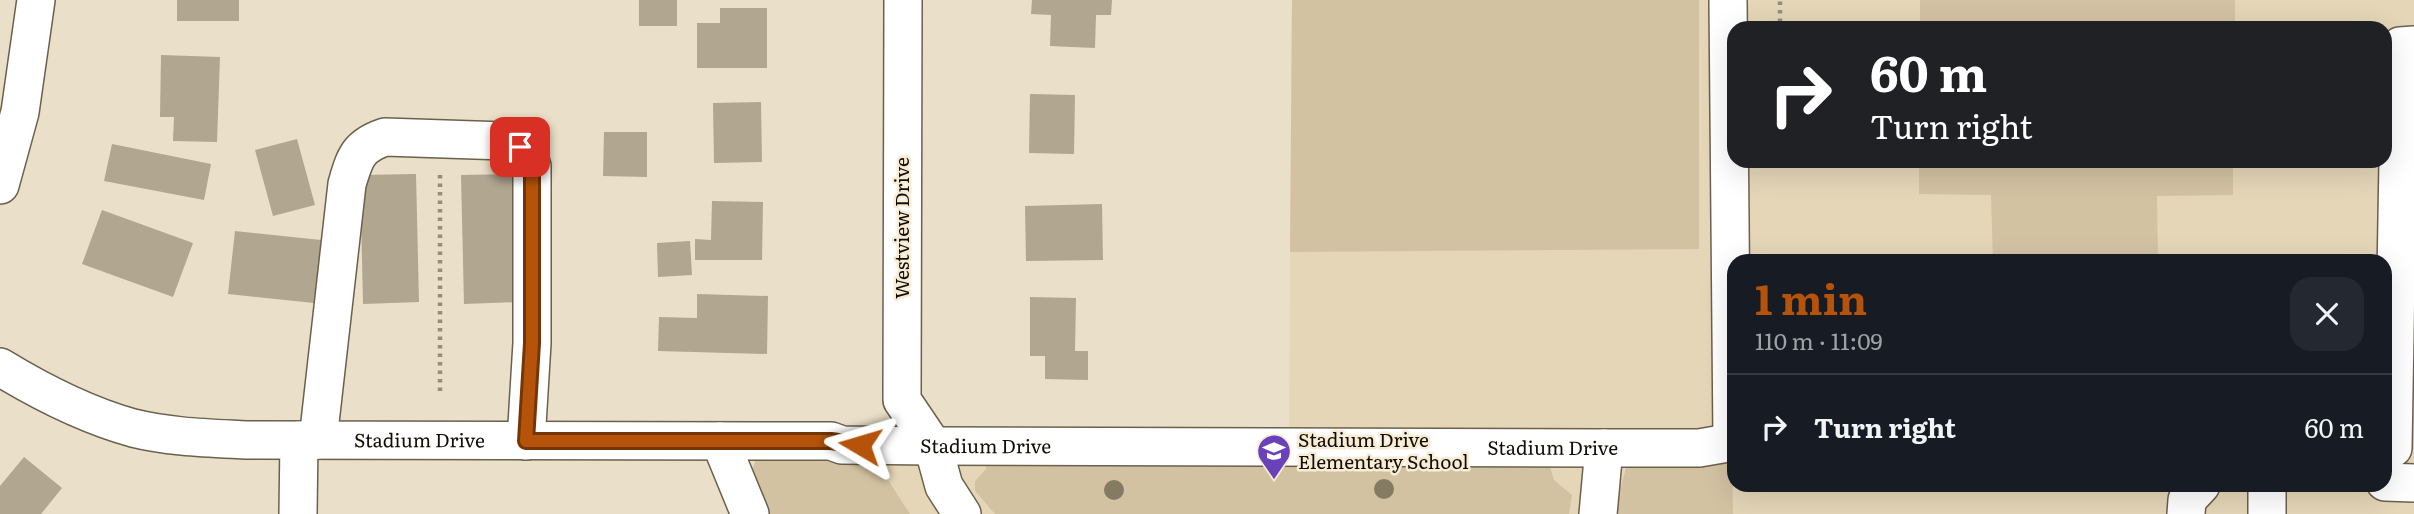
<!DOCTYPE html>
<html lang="en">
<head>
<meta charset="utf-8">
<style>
  body { margin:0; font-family:Literata,serif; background:#242831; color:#f1f3f6; height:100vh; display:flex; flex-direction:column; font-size:26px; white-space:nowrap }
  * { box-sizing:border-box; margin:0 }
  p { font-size:23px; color:#9ea1a6 }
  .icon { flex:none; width:38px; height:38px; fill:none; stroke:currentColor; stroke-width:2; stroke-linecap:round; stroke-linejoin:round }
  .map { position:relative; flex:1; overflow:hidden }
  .panel { position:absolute; left:1727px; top:254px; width:665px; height:238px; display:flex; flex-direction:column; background:#171b24; border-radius:21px; box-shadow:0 7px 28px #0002 }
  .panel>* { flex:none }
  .banner { position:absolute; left:1727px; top:21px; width:665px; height:147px; border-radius:21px; box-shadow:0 7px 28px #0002; background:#202124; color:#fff; overflow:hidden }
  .pin { position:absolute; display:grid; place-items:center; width:60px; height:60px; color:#fff; margin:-30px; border-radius:14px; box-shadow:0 4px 10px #0006 }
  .me { position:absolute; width:77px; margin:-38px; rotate:277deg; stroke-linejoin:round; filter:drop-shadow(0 0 5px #0008) }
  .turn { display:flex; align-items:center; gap:24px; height:147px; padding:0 28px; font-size:32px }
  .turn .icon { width:91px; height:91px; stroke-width:2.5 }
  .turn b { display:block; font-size:49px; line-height:60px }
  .round { display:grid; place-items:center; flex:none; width:74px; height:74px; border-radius:21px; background:#242831 }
  .headline { display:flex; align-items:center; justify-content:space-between; height:119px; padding:0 28px }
  h1 { font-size:42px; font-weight:700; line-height:52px; color:#b45309 }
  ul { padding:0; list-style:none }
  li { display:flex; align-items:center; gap:21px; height:105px; padding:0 28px; border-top:2px solid #363941 }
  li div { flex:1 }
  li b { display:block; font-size:26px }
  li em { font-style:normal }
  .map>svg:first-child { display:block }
  .built { fill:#e5d6b8; fill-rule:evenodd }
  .green { fill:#d3c2a2 }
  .building { fill:#b1a690 }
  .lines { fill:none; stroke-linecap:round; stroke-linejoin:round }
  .minor-casing { stroke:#6b604d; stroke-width:40 }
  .path { stroke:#968e7d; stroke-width:4.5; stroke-dasharray:3.5 5; stroke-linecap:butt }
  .minor { stroke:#fff; stroke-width:37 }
  .tree { fill:#857a62 }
  .route-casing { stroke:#753606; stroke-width:18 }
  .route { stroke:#b45309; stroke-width:12 }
  .labels { text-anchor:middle; stroke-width:5; stroke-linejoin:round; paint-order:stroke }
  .street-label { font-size:19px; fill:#110d06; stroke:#f8ecd5 }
  .poi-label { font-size:19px; fill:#110d06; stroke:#f8ecd5; text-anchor:start }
</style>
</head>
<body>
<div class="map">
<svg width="2414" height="514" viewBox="0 0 2414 514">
  <rect width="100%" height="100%" fill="#eadfc8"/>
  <path class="built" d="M1292 0H2414V514H817L831 441 1289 446ZM1734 28H2385V161H1734ZM1734 261H2385V485H1734Z"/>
  <path class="green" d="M1292 0H1699V249L1290 252Z
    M1920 0H2235V28H1920Z
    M1919 161H2233V195L2157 196 2158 261H1993L1991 195 1919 194Z
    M762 441 877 445 881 469 910 514H761L751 473Z
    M1732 442 1733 514H1614L1631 448Z
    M987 446 1544 447 1554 480 1572 495 1569 514H995L975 491V481L986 469Z"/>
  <path class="building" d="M177 0H239V21H177Z
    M639 0H677V26H639Z
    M1032 0H1112L1111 15H1096L1095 48 1050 46 1051 15 1031 14Z
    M720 8H767V68H697V23H720Z
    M161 55 220 57 217 142 173 141 174 117H160Z
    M1030 94 1075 95 1074 154 1029 153Z
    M761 102 762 162 714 163 713 103Z
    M604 132H647V177L603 176Z
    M297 139 315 205 273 216 255 150Z
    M112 144 211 164 204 200 104 181Z
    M416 174 419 302 363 304 360 175Z
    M515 174 519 302 464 304 461 175Z
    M712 201 763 202 762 260H695V239L711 240Z
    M1102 204 1103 260 1026 261 1025 206Z
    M102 210 193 243 173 297 82 264Z
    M235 231 321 240 314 303 228 294Z
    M690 241 692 275 658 277 657 243Z
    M697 294 768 296 767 354 658 351 659 317 697 318Z
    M1030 297 1076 298 1075 351H1088V380L1045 379V356H1030Z
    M24 457 62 488 41 514H0V486Z"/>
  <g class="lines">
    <g class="minor-casing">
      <g id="minor">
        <path d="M903 0 902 400 933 446 944 486 962 514"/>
        <path d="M1728 0 1732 442"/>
        <path d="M0 185 20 112 36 0"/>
        <path id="s1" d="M0 367C41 392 86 415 133 428 169 437 208 438 246 440L831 441 842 445 933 446 1604 448H1699L1734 442"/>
        <path d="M318 440 347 184C355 157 358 146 385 137L505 141 528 154 532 166V343L526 441"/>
        <path d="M720 441 750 514"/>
        <path d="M2393 448 2400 46 2414 45"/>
        <path d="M2385 482 2414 483"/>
        <path d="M298 514 299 440"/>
        <path d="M1598 514 1604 448"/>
        <path d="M2186 514 2187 500 2201 485"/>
        <path d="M2267 514V485"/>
      </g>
    </g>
    <path class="path" d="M1780 22V0
      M440 175V395"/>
    <use href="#minor" class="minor"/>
  </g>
  <g class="tree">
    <circle cx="1384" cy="489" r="10"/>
    <circle cx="1114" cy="490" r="10"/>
  </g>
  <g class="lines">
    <g class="route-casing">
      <path id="route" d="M520 147 528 154 532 166V343L526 441H831L860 445"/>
    </g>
    <use href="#route" class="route"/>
  </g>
  <defs>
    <g id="school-pin" transform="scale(1.75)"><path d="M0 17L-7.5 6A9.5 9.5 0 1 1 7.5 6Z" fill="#6942ba" stroke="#f8ecd5"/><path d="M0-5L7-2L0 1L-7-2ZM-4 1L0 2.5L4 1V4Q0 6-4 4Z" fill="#fff"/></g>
  </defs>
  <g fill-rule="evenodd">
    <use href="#school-pin" x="1274" y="451"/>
  </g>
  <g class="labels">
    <g class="street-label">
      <text transform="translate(902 228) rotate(-90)" y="7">Westview Drive</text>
      <text dy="7" stroke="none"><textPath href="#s1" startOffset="434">Stadium Drive</textPath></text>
      <text dy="7" stroke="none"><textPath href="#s1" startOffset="1001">Stadium Drive</textPath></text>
      <text dy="7" stroke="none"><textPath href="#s1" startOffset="1568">Stadium Drive</textPath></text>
    </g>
    <g class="poi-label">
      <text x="1298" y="447">Stadium Drive<tspan x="1298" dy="22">Elementary School</tspan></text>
    </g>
  </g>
</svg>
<div class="pin" style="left:520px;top:147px;background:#d93025"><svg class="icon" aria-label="arrive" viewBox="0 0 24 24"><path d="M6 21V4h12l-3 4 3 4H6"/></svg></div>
<svg class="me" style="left:860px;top:445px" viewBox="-20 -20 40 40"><path d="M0-17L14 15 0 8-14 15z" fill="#b45309" stroke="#fff" stroke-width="4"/></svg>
<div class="banner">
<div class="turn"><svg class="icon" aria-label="right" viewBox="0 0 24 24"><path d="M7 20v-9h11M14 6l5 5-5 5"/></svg><div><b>60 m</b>Turn right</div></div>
</div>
<section class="panel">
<div class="headline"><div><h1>1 min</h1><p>110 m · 11:09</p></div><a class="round"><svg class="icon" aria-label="close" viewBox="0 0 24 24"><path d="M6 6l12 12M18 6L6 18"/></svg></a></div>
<ul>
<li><svg class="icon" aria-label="right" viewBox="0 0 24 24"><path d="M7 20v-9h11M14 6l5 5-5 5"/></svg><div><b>Turn right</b></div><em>60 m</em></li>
</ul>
</section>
</div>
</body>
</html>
